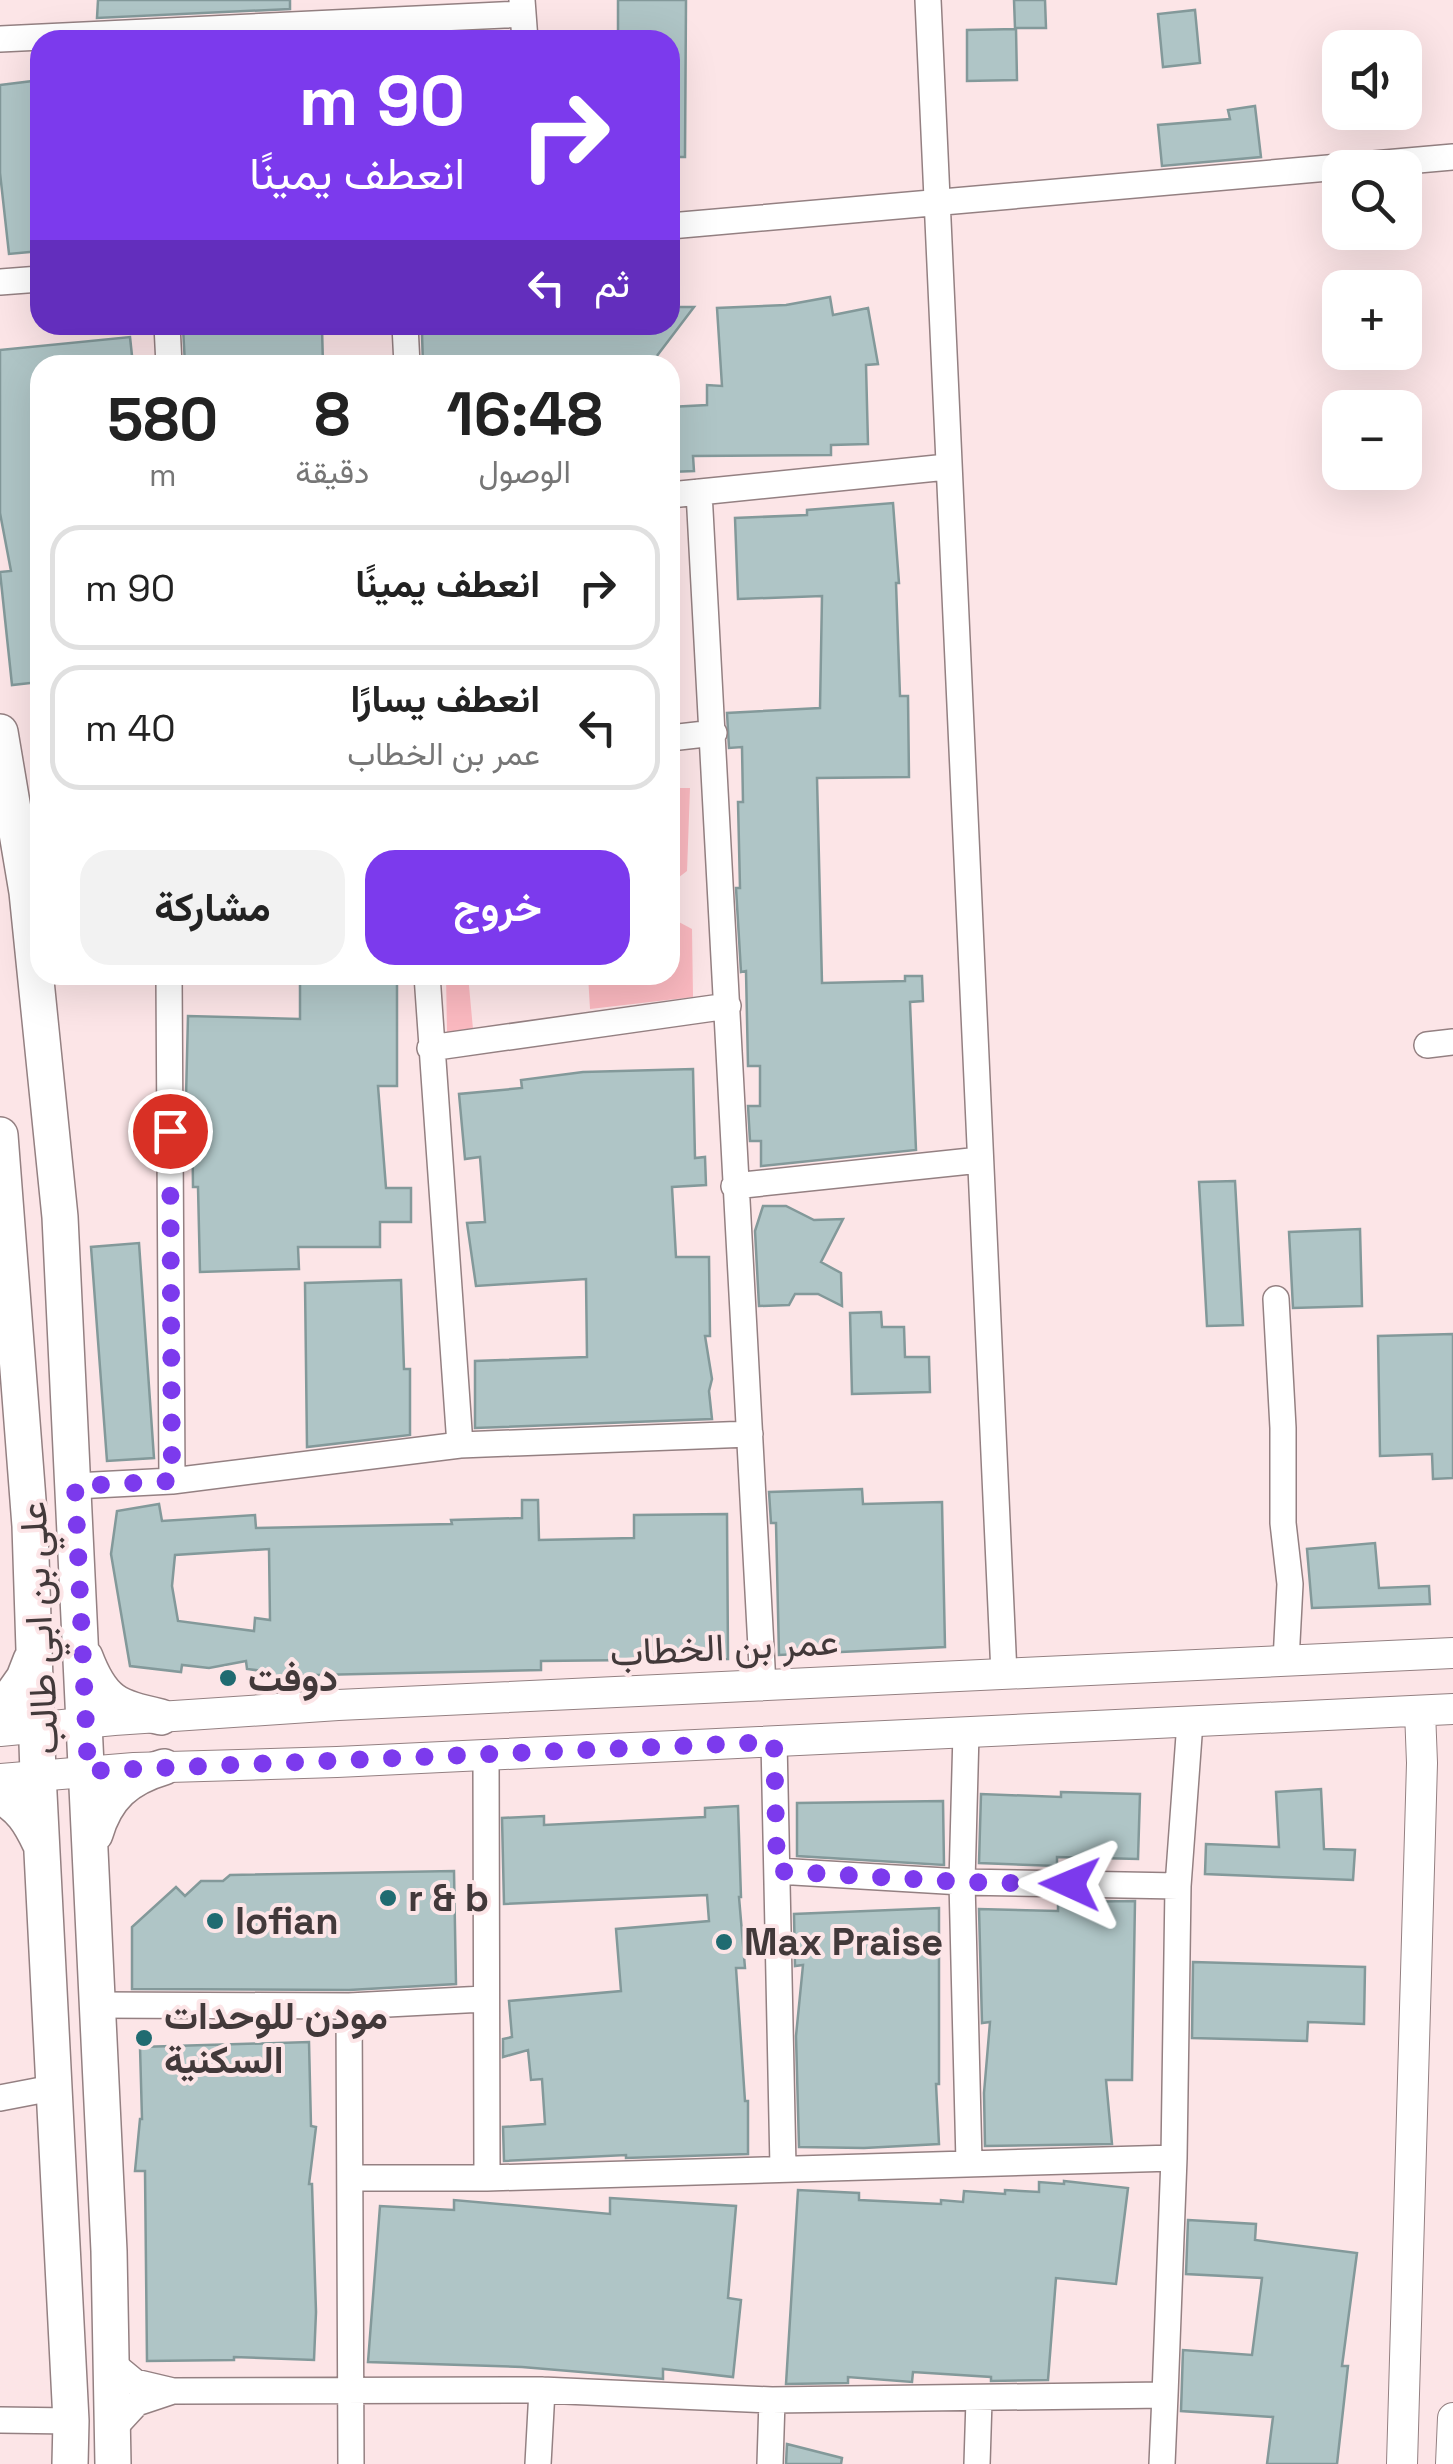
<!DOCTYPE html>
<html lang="ar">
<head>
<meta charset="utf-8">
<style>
  body { margin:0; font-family:"Space Grotesk",Vazirmatn,sans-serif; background:#f2f2f2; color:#222; direction:rtl; height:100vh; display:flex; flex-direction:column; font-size:38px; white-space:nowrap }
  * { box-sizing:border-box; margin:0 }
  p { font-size:32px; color:#767676 }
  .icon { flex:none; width:55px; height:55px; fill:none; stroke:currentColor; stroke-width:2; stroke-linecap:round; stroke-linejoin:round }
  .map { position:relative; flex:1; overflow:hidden; direction:ltr }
  .details { position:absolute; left:30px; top:355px; width:650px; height:630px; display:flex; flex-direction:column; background:#fff; border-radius:30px; box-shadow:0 10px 40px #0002; direction:rtl }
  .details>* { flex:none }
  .hud { position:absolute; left:30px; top:30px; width:650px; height:305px; border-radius:30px; box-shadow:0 10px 40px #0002; direction:rtl; background:#7c3aed; color:#fff; overflow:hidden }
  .fabs { position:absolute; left:1322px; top:30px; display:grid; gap:20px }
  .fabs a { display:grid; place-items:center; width:100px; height:100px; border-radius:20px; background:#fff; box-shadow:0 10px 40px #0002; font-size:50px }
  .pin { position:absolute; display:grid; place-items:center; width:85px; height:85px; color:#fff; margin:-42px; border:5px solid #fff; border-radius:50%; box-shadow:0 2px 10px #0007 }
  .me { position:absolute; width:110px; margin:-55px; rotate:271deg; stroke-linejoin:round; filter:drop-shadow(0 0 8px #0008) }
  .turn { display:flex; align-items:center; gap:35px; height:210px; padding:0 50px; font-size:45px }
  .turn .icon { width:130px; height:130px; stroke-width:2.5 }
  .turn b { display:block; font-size:70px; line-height:85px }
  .then { display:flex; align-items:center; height:95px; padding:0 50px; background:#0003; gap:20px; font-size:38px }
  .eta { display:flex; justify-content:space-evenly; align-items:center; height:170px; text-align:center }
  .eta b { font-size:60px; font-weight:700; line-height:70px }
  .button { display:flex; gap:20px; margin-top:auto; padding:20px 50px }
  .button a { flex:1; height:115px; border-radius:30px; background:#7c3aed; color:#fff; font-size:40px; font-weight:700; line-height:115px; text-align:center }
  .button a+a { background:#f2f2f2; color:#222 }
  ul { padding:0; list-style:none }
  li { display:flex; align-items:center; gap:30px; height:125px; margin:0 20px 15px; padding:0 30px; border:5px solid #e0e0e0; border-radius:30px }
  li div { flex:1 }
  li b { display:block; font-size:38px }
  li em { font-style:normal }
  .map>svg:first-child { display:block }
  .green { fill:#fbb9c0 }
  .building { fill:#afc5c6; stroke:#83999a; stroke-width:2.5; fill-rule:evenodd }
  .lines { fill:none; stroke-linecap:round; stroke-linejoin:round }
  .minor-casing { stroke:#948082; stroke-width:28 }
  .tertiary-casing { stroke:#948082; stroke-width:32 }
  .secondary-casing { stroke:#948082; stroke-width:38 }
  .minor { stroke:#fff; stroke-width:25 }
  .tertiary { stroke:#fff; stroke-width:30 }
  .secondary { stroke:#fff; stroke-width:35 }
  .route { stroke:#7c3aed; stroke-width:18; stroke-dasharray:0 32.4 }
  .poi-dot { fill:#206b71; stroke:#fce5e7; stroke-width:4 }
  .labels { text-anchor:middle; stroke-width:8; stroke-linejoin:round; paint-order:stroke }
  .street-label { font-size:38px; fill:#42393a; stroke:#fce5e7 }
  .poi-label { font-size:38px; font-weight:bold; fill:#42393a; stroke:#fce5e7; text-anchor:start }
</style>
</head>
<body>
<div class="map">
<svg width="1453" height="2464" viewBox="0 0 1453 2464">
  <rect width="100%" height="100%" fill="#fce5e7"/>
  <path class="green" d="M670 781 676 788H690L687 871 670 884Z
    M670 897 677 921 692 929 693 997 590 1009 588 975H670Z
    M446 975H468L473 1029 447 1033Z"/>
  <path class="building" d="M98 0H290V9L97 18Z
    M618 0H686L685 157H670V40H618Z
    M1014 0H1045L1046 28H1015Z
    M1195 10 1200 63 1163 67 1158 14Z
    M1016 29 1017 80 967 81V30Z
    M33 81 40 136V251L9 254 0 173V85Z
    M1255 106 1261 157 1162 166 1158 125 1230 119 1228 110Z
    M830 297 833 315 868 308 878 364 866 365 868 444 831 445V455L693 456 694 471 670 472V407L707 405V385L722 386 717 308 786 305Z
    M670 307H694L650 365H423L422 334 516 325H670Z
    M205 325 322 328 323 365H185L183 327Z
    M130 337 133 365H40V682L12 685 0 572 11 571 0 513V350Z
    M893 503 899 583H896L900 696H908L909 777 817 778 822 983 905 981V976H922L923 1001 910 1002 916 1150 761 1166V1141H750L748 1106H760V1066H748L746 971 741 972 736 888H740L738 802H743L742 747 729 748 727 713 820 708 822 596 738 599 735 518 807 515V510Z
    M300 975H397V1086H378L386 1188H411V1222H380V1247H298L299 1269 200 1272 198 1187H193L192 1097H186L188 1016 300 1019Z
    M693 1069 695 1158 705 1157 706 1185 672 1187 676 1257H709L710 1336H705L712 1379 709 1391 712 1419 475 1428V1361L587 1357 586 1279 476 1286 467 1223 485 1222 480 1157 465 1159 459 1094 522 1088 521 1080 583 1072Z
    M1235 1181 1243 1325 1207 1326 1199 1182Z
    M763 1206H786L814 1220 843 1219 821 1262 841 1273 842 1306 818 1294H795L789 1305 759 1306 755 1231Z
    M1360 1229 1362 1306 1293 1308 1289 1232Z
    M139 1243 154 1458 107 1461 91 1247Z
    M401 1280 404 1369H410V1435L307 1447 305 1283Z
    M881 1312 882 1327H904L905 1357H929L930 1392 852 1394 850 1313Z
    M1453 1334V1478L1433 1479 1432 1454 1380 1456 1378 1336Z
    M862 1489 863 1504 942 1502 945 1647 779 1655 776 1523H771L769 1492Z
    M522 1500H538L539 1540 634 1538V1515L727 1514 728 1659 541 1661V1670L271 1676V1672L247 1669 246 1661 209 1668 182 1665 181 1672 130 1666 111 1554 117 1511 159 1504 162 1521 255 1515 256 1528 452 1524 451 1520 522 1518ZM269 1549 270 1620 255 1618 254 1631 178 1621 172 1586 175 1555Z
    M1375 1543 1379 1588 1429 1586 1430 1604 1312 1608 1307 1549Z
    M1321 1789 1324 1849 1355 1850 1353 1880 1205 1874 1206 1844 1279 1847 1276 1792Z
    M1061 1792 1140 1794 1138 1859 1057 1857V1866L979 1863 981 1794 1061 1797Z
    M943 1801 944 1865 797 1856V1803Z
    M738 1806 741 1897H739L745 1968H736L745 2101H748V2154L626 2158V2155L504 2161 503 2127 545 2124 542 2079 531 2080 528 2050 503 2057V2039L512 2037 509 2001 621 1991 616 1929 709 1921 707 1895 504 1904 502 1818 544 1816V1825L705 1817V1808Z
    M454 1871 456 1984 349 1990 132 1989V1927L176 1887 185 1896 201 1881H223L230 1875Z
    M1135 1901 1132 2080H1106L1112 2144 985 2146 984 2093 990 2022 982 2023 979 1909 1058 1911V1902Z
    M939 1908V2084H936L939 2144 864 2148 799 2147 796 2036 803 1965 795 1966 794 1914Z
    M1193 1962 1365 1967 1364 2024 1308 2022 1307 2041 1192 2038Z
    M309 2042 311 2126 316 2127 309 2184H312L316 2312 314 2360 234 2357V2360L147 2361 145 2171H135L140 2119H142L140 2047Z
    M1064 2181 1128 2188 1116 2284 1056 2278 1048 2380 991 2381V2377L913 2372 912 2382 848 2377V2383L786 2384 798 2190 859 2193V2200L941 2204V2200L963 2202 964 2191 1005 2194V2190L1039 2192V2182L1064 2184Z
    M610 2198 736 2206 728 2298 741 2300 733 2377 663 2369V2379L522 2367 368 2362 380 2206 454 2210V2200L610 2214Z
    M1188 2220 1256 2224 1255 2240 1357 2253 1342 2366H1348L1337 2464H1267L1273 2417 1181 2411 1183 2350 1252 2355 1262 2278 1186 2274Z
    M787 2444 842 2458 841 2464H786Z"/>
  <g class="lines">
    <g class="minor-casing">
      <path id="minor" d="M522 0 525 40
        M928 0 1004 1674
        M0 39 523 14
        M670 226 1453 157
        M0 282 40 279
        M167 325 169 365
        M405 325 407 365
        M699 492 763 1685
        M670 495 947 467
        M670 738 714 733
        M169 975 172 1481
        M427 975 460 1445
        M1427 1045 1453 1042
        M430 1048 728 1006
        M734 1186 980 1160
        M1276 1299 1283 1428V1523L1290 1584 1286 1661
        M75 1486 172 1481 460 1445 750 1434
        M966 1733 962 1882 969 2162
        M774 1741 783 2167
        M486 1755 487 2178
        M777 1871 962 1882 1178 1886
        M98 2005 349 2006 484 1999
        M349 2006 351 2464
        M0 2098 52 2088
        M350 2178H487L1174 2158
        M112 2363 135 2382 173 2391 137 2403 113 2429
        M173 2391 542 2390 772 2400 770 2464
        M772 2400 1165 2395 1174 2158 1178 1886 1190 1722
        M0 2420 71 2421
        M538 2464 542 2390
        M977 2464 979 2400
        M1162 2464 1165 2395"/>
    </g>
    <g class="tertiary-casing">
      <path id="tertiary" d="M0 1731 114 1720 338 1705 1453 1653
        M0 1779 134 1768 337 1762 1453 1709
        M1402 2464 1422 1763 1420 1711
        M1451 2464 1453 2418"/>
    </g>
    <g class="secondary-casing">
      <path id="secondary" d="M0 732 27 892 60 1217 109 2251 113 2464
        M0 1135 30 1526 38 1774 71 2421 70 2464
        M85 1657C102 1702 116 1707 161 1717
        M0 1712 24 1678 31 1660
        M0 1796C21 1807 30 1822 40 1843
        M95 1834C106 1796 127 1778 164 1767"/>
    </g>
    <use href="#minor" class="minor"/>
    <use href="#tertiary" class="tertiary"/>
    <use href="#secondary" class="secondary"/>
  </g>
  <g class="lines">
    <path class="route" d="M170 1131 172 1481 75 1486 88 1771 774 1742 777 1871 962 1882 1070 1884"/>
  </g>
  <g class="poi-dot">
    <circle cx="228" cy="1678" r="10"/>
    <circle cx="388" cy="1898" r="10"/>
    <circle cx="215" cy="1921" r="10"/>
    <circle cx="724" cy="1942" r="10"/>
    <circle cx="144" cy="2038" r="10"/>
  </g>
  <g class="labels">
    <g class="street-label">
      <text transform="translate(39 1628) rotate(-93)" y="13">علي بن ابي طالب</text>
      <text transform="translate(724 1647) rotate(-3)" y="13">عمر بن الخطاب</text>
    </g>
    <g class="poi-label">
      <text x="248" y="1691">دوفت</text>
      <text x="408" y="1911">r &amp; b</text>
      <text x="235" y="1934">lofian</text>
      <text x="744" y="1955">Max Praise</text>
      <text x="164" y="2029">مودن للوحدات<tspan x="164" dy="44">السكنية</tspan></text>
    </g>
  </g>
</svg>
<div class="fabs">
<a><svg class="icon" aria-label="sound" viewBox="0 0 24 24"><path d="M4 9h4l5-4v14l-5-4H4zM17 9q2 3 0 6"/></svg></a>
<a><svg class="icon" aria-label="search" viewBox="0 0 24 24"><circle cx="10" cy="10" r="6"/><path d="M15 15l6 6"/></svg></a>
<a>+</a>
<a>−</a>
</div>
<div class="pin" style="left:170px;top:1131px;background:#d93025"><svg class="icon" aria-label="arrive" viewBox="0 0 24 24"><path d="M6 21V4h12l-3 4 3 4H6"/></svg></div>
<svg class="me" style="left:1070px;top:1884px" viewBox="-20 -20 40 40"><path d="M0-17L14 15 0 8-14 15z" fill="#7c3aed" stroke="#fff" stroke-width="4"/></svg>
<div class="hud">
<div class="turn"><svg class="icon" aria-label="right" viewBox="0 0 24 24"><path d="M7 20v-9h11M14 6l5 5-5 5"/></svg><div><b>90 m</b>انعطف يمينًا</div></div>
<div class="then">ثم<svg class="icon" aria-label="left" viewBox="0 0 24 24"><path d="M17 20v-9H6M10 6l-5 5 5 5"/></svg></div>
</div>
<section class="details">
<div class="eta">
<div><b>16:48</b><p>الوصول</p></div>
<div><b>8</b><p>دقيقة</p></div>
<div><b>580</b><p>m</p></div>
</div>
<ul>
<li><svg class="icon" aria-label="right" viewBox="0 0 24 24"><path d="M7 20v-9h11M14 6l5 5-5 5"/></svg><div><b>انعطف يمينًا</b></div><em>90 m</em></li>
<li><svg class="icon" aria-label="left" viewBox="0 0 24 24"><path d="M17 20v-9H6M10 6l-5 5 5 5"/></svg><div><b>انعطف يسارًا</b><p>عمر بن الخطاب</p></div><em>40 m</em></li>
</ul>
<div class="button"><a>خروج</a><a>مشاركة</a></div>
</section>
</div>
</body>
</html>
